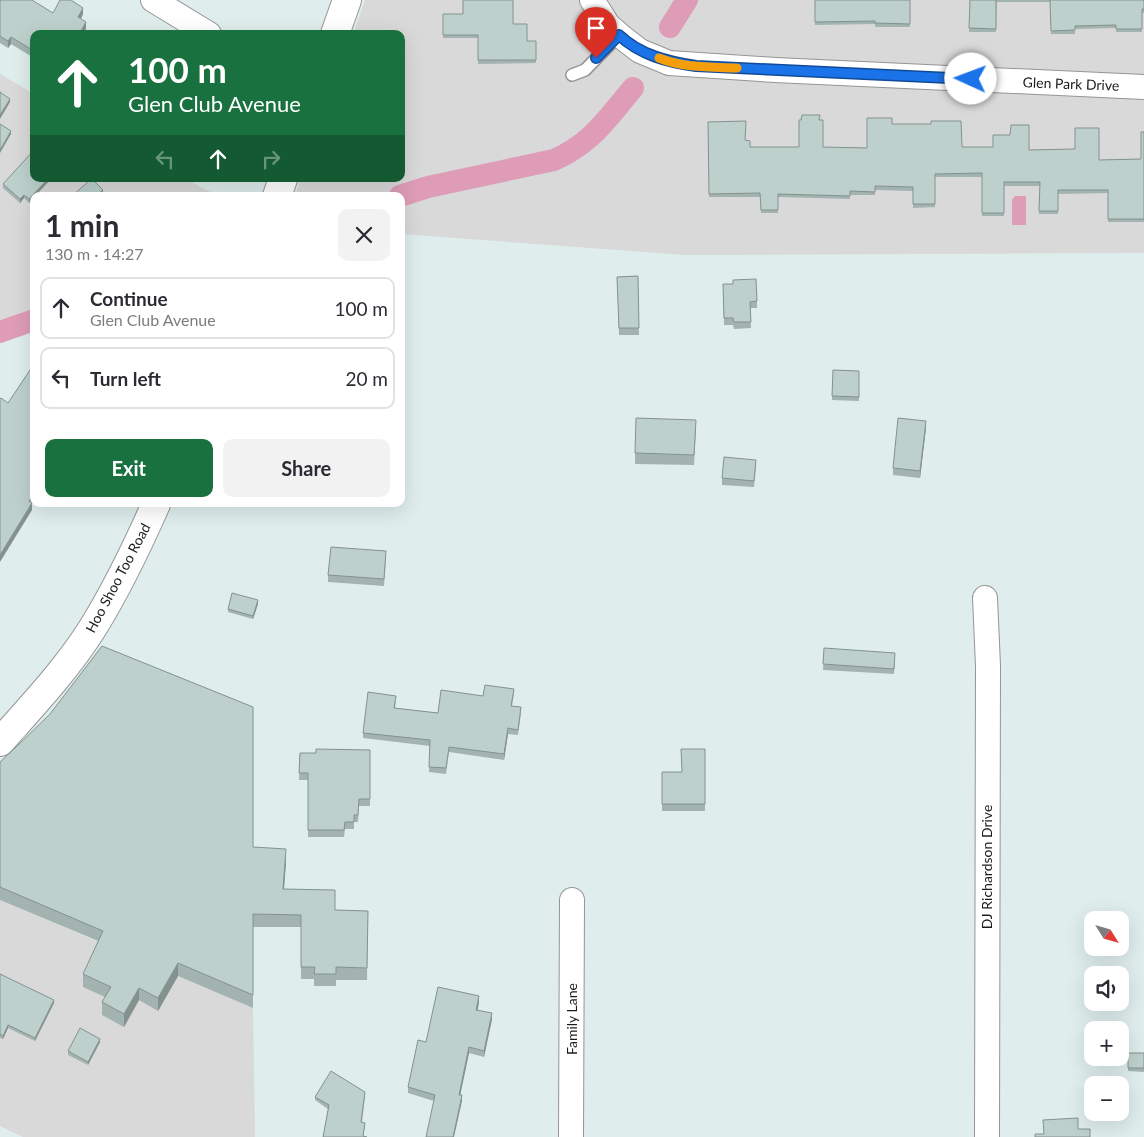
<!DOCTYPE html>
<html lang="en">
<head>
<meta charset="utf-8">
<style>
  body { margin:0; font-family:Lato,sans-serif; background:#f2f2f3; color:#2b2b33; height:100vh; display:flex; flex-direction:column; font-size:19px; white-space:nowrap }
  * { box-sizing:border-box; margin:0 }
  p { font-size:16px; color:#7c7c81 }
  .icon { flex:none; width:28px; height:28px; fill:none; stroke:currentColor; stroke-width:2; stroke-linecap:round; stroke-linejoin:round }
  .map { position:relative; flex:1; overflow:hidden }
  .drawer { position:absolute; left:30px; top:192px; width:375px; height:315px; display:flex; flex-direction:column; background:#fff; border-radius:10px; box-shadow:0 5px 20px #0002 }
  .drawer>* { flex:none }
  .banner { position:absolute; left:30px; top:30px; width:375px; height:152px; border-radius:10px; box-shadow:0 5px 20px #0002; background:#18713f; color:#fff; overflow:hidden }
  .needle { width:32px; rotate:127deg }
  .buttons { position:absolute; left:1084px; top:911px; display:grid; gap:10px }
  .buttons a { display:grid; place-items:center; width:45px; height:45px; border-radius:10px; background:#fff; box-shadow:0 5px 20px #0002; font-size:25px }
  .pin { position:absolute; display:grid; place-items:center; width:42px; height:42px; color:#fff; margin:-51px -21px; border-radius:50% 50% 50% 0; rotate:-45deg; box-shadow:0 0 5px #0007 }
  .pin .icon { rotate:45deg }
  .me { position:absolute; width:55px; margin:-28px; rotate:272deg; stroke-linejoin:round; filter:drop-shadow(0 0 4px #0008) }
  .turn { display:flex; align-items:center; gap:18px; height:105px; padding:0 15px; font-size:22px }
  .turn .icon { width:65px; height:65px; stroke-width:2.5 }
  .turn b { display:block; font-size:35px; line-height:42px }
  .lanes { display:flex; align-items:center; height:48px; padding:0 15px; background:#0003; justify-content:center; gap:25px; direction:ltr }
  .lanes .off { opacity:.35 }
  .round { display:grid; place-items:center; flex:none; width:52px; height:52px; border-radius:10px; background:#f2f2f3 }
  .summary { display:flex; align-items:center; justify-content:space-between; height:85px; padding:0 15px }
  h1 { font-size:30px; font-weight:700; line-height:38px }
  .cta { display:flex; gap:10px; margin-top:auto; padding:10px 15px }
  .cta a { flex:1; height:58px; border-radius:10px; background:#18713f; color:#fff; font-size:20px; font-weight:700; line-height:58px; text-align:center }
  .cta a+a { background:#f2f2f3; color:#2b2b33 }
  ul { padding:0; list-style:none }
  li { display:flex; align-items:center; gap:15px; height:62px; margin:0 10px 8px; padding:0 5px; border:2px solid #e1e1e2; border-radius:10px }
  li div { flex:1 }
  li b { display:block; font-size:19px }
  li em { font-style:normal }
  .map>svg:first-child { display:block }
  .residential { fill:#d8d9d8 }
  .water { fill:#de9cb6 }
  .lines { fill:none; stroke-linecap:round; stroke-linejoin:round }
  .canal { stroke:#de9cb6; stroke-width:22 }
  .service-casing { stroke:#959595; stroke-width:14 }
  .minor-casing { stroke:#959595; stroke-width:26 }
  .tertiary-casing { stroke:#959595; stroke-width:30 }
  .service { stroke:#fff; stroke-width:11 }
  .minor { stroke:#fff; stroke-width:24 }
  .tertiary { stroke:#fff; stroke-width:28 }
  .wall { fill:#a3b3af }
  .shaded-wall { fill:#84928f }
  .building { fill:#bdd0cc; stroke:#84928f }
  .route-casing { stroke:#114b97; stroke-width:12 }
  .route { stroke:#1a73e8; stroke-width:9 }
  .slow { stroke:#f59e0b; stroke-width:9 }
  .labels { text-anchor:middle; stroke-width:4; stroke-linejoin:round; paint-order:stroke }
  .street-label { font-size:14px; fill:#1b1b1b; stroke:#fff }
</style>
</head>
<body>
<div class="map">
<svg width="1144" height="1137" viewBox="0 0 1144 1137">
  <rect width="100%" height="100%" fill="#dfeded"/>
  <path class="residential" d="M365 0H1144V253L686 255 401 234V196H295L301 179H401V34H353Z
    M0 74 34 94V179H186L218 196H34V313L0 326Z
    M0 900 253 1008 255 1137H23L0 1126Z"/>
  <path class="water" d="M1015 196H1026V225H1012V200Z"/>
  <g class="lines">
    <path class="canal" d="M670 27 687 0
      M400 196 428 187 554 160C592 143 607 119 633 88
      M0 332 34 320"/>
    <g class="service-casing">
      <path id="service" d="M572 75 585 70 619 35"/>
    </g>
    <g class="minor-casing">
      <path id="minor" d="M153 0 209 34
        M592 0 608 25 623 38 640 51 669 63 775 70 1144 87
        M985 598 988 666 987 1137
        M571 1137 572 900"/>
    </g>
    <g class="tertiary-casing">
      <path id="tertiary" d="M335 34 347 0
        M277 196 283 179
        M0 742C32 706 66 670 92 629 117 589 137 547 156 504"/>
    </g>
    <use href="#service" class="service"/>
    <use href="#minor" class="minor"/>
    <use href="#tertiary" class="tertiary"/>
  </g>
  <path class="wall" d="M0 0 53 13 83 14 81 19 86 29 34 34V58L11 44 8 48 0 43Z
    M815 0H910V27H875V24L815 25Z
    M970 0H1144V13H1142V32H1116V28L1075 29V34H1051L1050 2H997L996 32H969Z
    M443 14H463L513 24 527 41H536V63L478 64V38H443Z
    M819 120 823 147 867 148 892 124 962 147 1029 150 1099 160 1141 159 1144 132V222H1108V193L1058 194V214H1039L1040 186H1004V216H982V177H935V207L913 208V191L875 190V195H850V199L778 197V213H761L760 197H709L708 122 745 140 750 147H799Z
    M51 179 35 196H34L29 203 24 198 20 203 3 188V184Z
    M638 276 639 335H619L617 277Z
    M723 284 757 301V308H750L751 328 734 329 733 325H724Z
    M833 370 859 371V401L832 400Z
    M926 428 920 478 893 475V468Z
    M696 430 694 465 635 464V453Z
    M756 466 754 487 722 485V478Z
    M386 557 384 586 328 582V575Z
    M258 604 253 619 228 612V609Z
    M824 648 895 659 894 674 823 670Z
    M514 694 512 706 521 713 518 735 508 734 504 760 449 752 446 774 429 772 430 746 363 738V733L396 701 395 708 438 713 483 696Z
    M705 749V811H662V772H682Z
    M370 750V806H359L358 822H354V829H345L344 837H308V780H299L300 753H316Z
    M0 762 253 847 286 862 284 889 335 910 368 911 367 980H336V986H314V979H301V927H253V1008L178 976 158 1011 139 1000 124 1027 102 1015V1002L105 997 83 987V974L98 941 0 900Z
    M0 974 54 1003 35 1041 8 1028 3 1039 0 1038Z
    M479 1002 478 1010 492 1019 484 1057 469 1053 460 1095 462 1101H434L408 1093V1087L426 1042Z
    M100 1042 88 1065 68 1055V1051Z
    M1128 1053H1144V1072L1128 1071Z
    M365 1096 362 1122 365 1126 363 1136 323 1137 328 1109 315 1100V1097Z"/>
  <path class="shaded-wall" d="M83 8V14L78 24V17Z
    M86 22V29L83 34 81 31Z
    M11 37V44L8 48V41Z
    M10 99V102L0 119V115Z
    M11 131V134L0 153V150Z
    M48 179H51L35 196H34V198L29 203V199Z
    M103 190V193L99 196H96Z
    M24 195V198L20 203V199Z
    M926 421V428L920 478V471Z
    M34 494V501L29 508V501Z
    M32 503V510L0 562V555Z
    M258 600V604L253 619V616Z
    M508 728V734L504 760V754Z
    M286 849V862L283 902V889Z
    M178 963V976L158 1011V998Z
    M139 988V1000L124 1027V1014Z
    M479 996V1002L476 1016V1010Z
    M54 1000V1003L35 1041V1038Z
    M492 1013V1019L484 1057V1051Z
    M8 1025V1028L3 1039V1036Z
    M100 1039V1042L88 1065V1062Z
    M469 1047V1053L459 1101V1095Z
    M462 1095V1101L454 1137H453Z"/>
  <path class="building" d="M0 0H32L53 13 60 0H71L83 8 78 17 86 22 81 31 85 34H34V51L11 37 8 41 0 36Z
    M463 0H513V24H527V41H536V60H478V35H443V14H463Z
    M815 0H910V24L875 23V21L815 22Z
    M970 0H996V29L969 28Z
    M1050 0H1144V9H1142V29H1116V25L1075 26V30L1051 31Z
    M0 92 10 99 0 115Z
    M802 115H820L819 120H823V147L867 148V118H892V124H931V121H961L962 147H993V135H1010L1011 125H1029V150L1075 149V128H1099V160L1141 159V132H1144V219H1108V190H1058V211H1039L1040 182H1004V213H982V173L935 174V204H913V187L875 186V192L850 191V196L778 194V210H761L760 193 709 194 708 122 746 121 745 140 750 141V147H799V120H801Z
    M0 124 11 131 0 150Z
    M34 150V179H48L29 199 24 195 20 199 3 184Z
    M91 179H92L103 190 96 196H72Z
    M638 276 639 328H619L617 277Z
    M756 279 757 301 750 302 751 322H734L733 318H724L723 284H733V280Z
    M34 364V494L29 501 32 503 0 555V399L1 398 8 403Z
    M833 370 859 371V397L832 396Z
    M636 418 696 420 694 455 635 453Z
    M898 418 926 421 920 471 893 468Z
    M724 457 756 460 754 481 722 478Z
    M331 547 386 551 384 579 328 575Z
    M232 593 258 600 253 616 228 609Z
    M102 646 253 707V847L286 849 283 889 335 890V910L368 911 367 968 336 967V974H314L315 967H301V915L253 914V995L178 963 158 998 139 988 124 1014 102 1002 111 987 83 974 103 931 0 887V762L16 747 50 714Z
    M824 648 895 653 894 669 823 664Z
    M485 685 514 689 511 706 521 707 518 730 508 728 504 754 449 747 446 768 429 767 430 740 363 733 368 692 396 696 394 708 438 713 441 690 483 696Z
    M316 749 370 750V799H359L358 815H354V822H345L344 830H308V773H299L300 753H316Z
    M681 749H705V804H662V772H682Z
    M0 974 54 1000 35 1038 8 1025 3 1036 0 1034Z
    M438 987 479 996 476 1010 492 1013 484 1051 469 1047 459 1095H462L453 1137H426L435 1095 408 1087 418 1040 426 1042Z
    M80 1028 100 1039 88 1062 68 1051Z
    M1128 1053H1144V1068H1128Z
    M331 1071 365 1092 361 1122 365 1123 363 1136 367 1137H323L329 1105 315 1097Z
    M1078 1118V1129H1090V1137H1035V1134H1044L1043 1120Z"/>
  <g class="lines">
    <g class="route-casing">
      <path id="route" d="M596 58 619 35C640 55 668 62 696 66L971 79"/>
    </g>
    <use href="#route" class="route"/>
    <path class="slow" d="M659 58C683 68 711 67 737 68"/>
  </g>
  <g class="labels">
    <g class="street-label">
      <text transform="translate(1071 84) rotate(2)" y="5">Glen Park Drive</text>
      <text transform="translate(118 578) rotate(-62)" y="5">Hoo Shoo Too Road</text>
      <text transform="translate(987 867) rotate(-90)" y="5">DJ Richardson Drive</text>
      <text transform="translate(572 1019) rotate(-90)" y="5">Family Lane</text>
    </g>
  </g>
</svg>
<div class="buttons">
<a><svg class="needle" viewBox="-14 -14 28 28"><path d="M0-13l5 13h-10z" fill="#e53935"/><path d="M0 13l5-13h-10z" fill="#7c7c81"/></svg></a>
<a><svg class="icon" aria-label="sound" viewBox="0 0 24 24"><path d="M4 9h4l5-4v14l-5-4H4zM17 9q2 3 0 6"/></svg></a>
<a>+</a>
<a>−</a>
</div>
<div class="pin" style="left:596px;top:58px;background:#d93025"><svg class="icon" aria-label="arrive" viewBox="0 0 24 24"><path d="M6 21V4h12l-3 4 3 4H6"/></svg></div>
<svg class="me" style="left:971px;top:79px" viewBox="-20 -20 40 40"><circle r="19" fill="#fff"/><path d="M0-13L10 11 0 6-10 11z" fill="#1a73e8"/></svg>
<div class="banner">
<div class="turn"><svg class="icon" aria-label="ahead" viewBox="0 0 24 24"><path d="M12 20V5M6 11l6-6 6 6"/></svg><div><b>100 m</b>Glen Club Avenue</div></div>
<div class="lanes"><svg class="icon off" aria-label="left" viewBox="0 0 24 24"><path d="M17 20v-9H6M10 6l-5 5 5 5"/></svg><svg class="icon" aria-label="ahead" viewBox="0 0 24 24"><path d="M12 20V5M6 11l6-6 6 6"/></svg><svg class="icon off" aria-label="right" viewBox="0 0 24 24"><path d="M7 20v-9h11M14 6l5 5-5 5"/></svg></div>
</div>
<section class="drawer">
<div class="summary"><div><h1>1 min</h1><p>130 m · 14:27</p></div><a class="round"><svg class="icon" aria-label="close" viewBox="0 0 24 24"><path d="M6 6l12 12M18 6L6 18"/></svg></a></div>
<ul>
<li><svg class="icon" aria-label="ahead" viewBox="0 0 24 24"><path d="M12 20V5M6 11l6-6 6 6"/></svg><div><b>Continue</b><p>Glen Club Avenue</p></div><em>100 m</em></li>
<li><svg class="icon" aria-label="left" viewBox="0 0 24 24"><path d="M17 20v-9H6M10 6l-5 5 5 5"/></svg><div><b>Turn left</b></div><em>20 m</em></li>
</ul>
<div class="cta"><a>Exit</a><a>Share</a></div>
</section>
</div>
</body>
</html>
